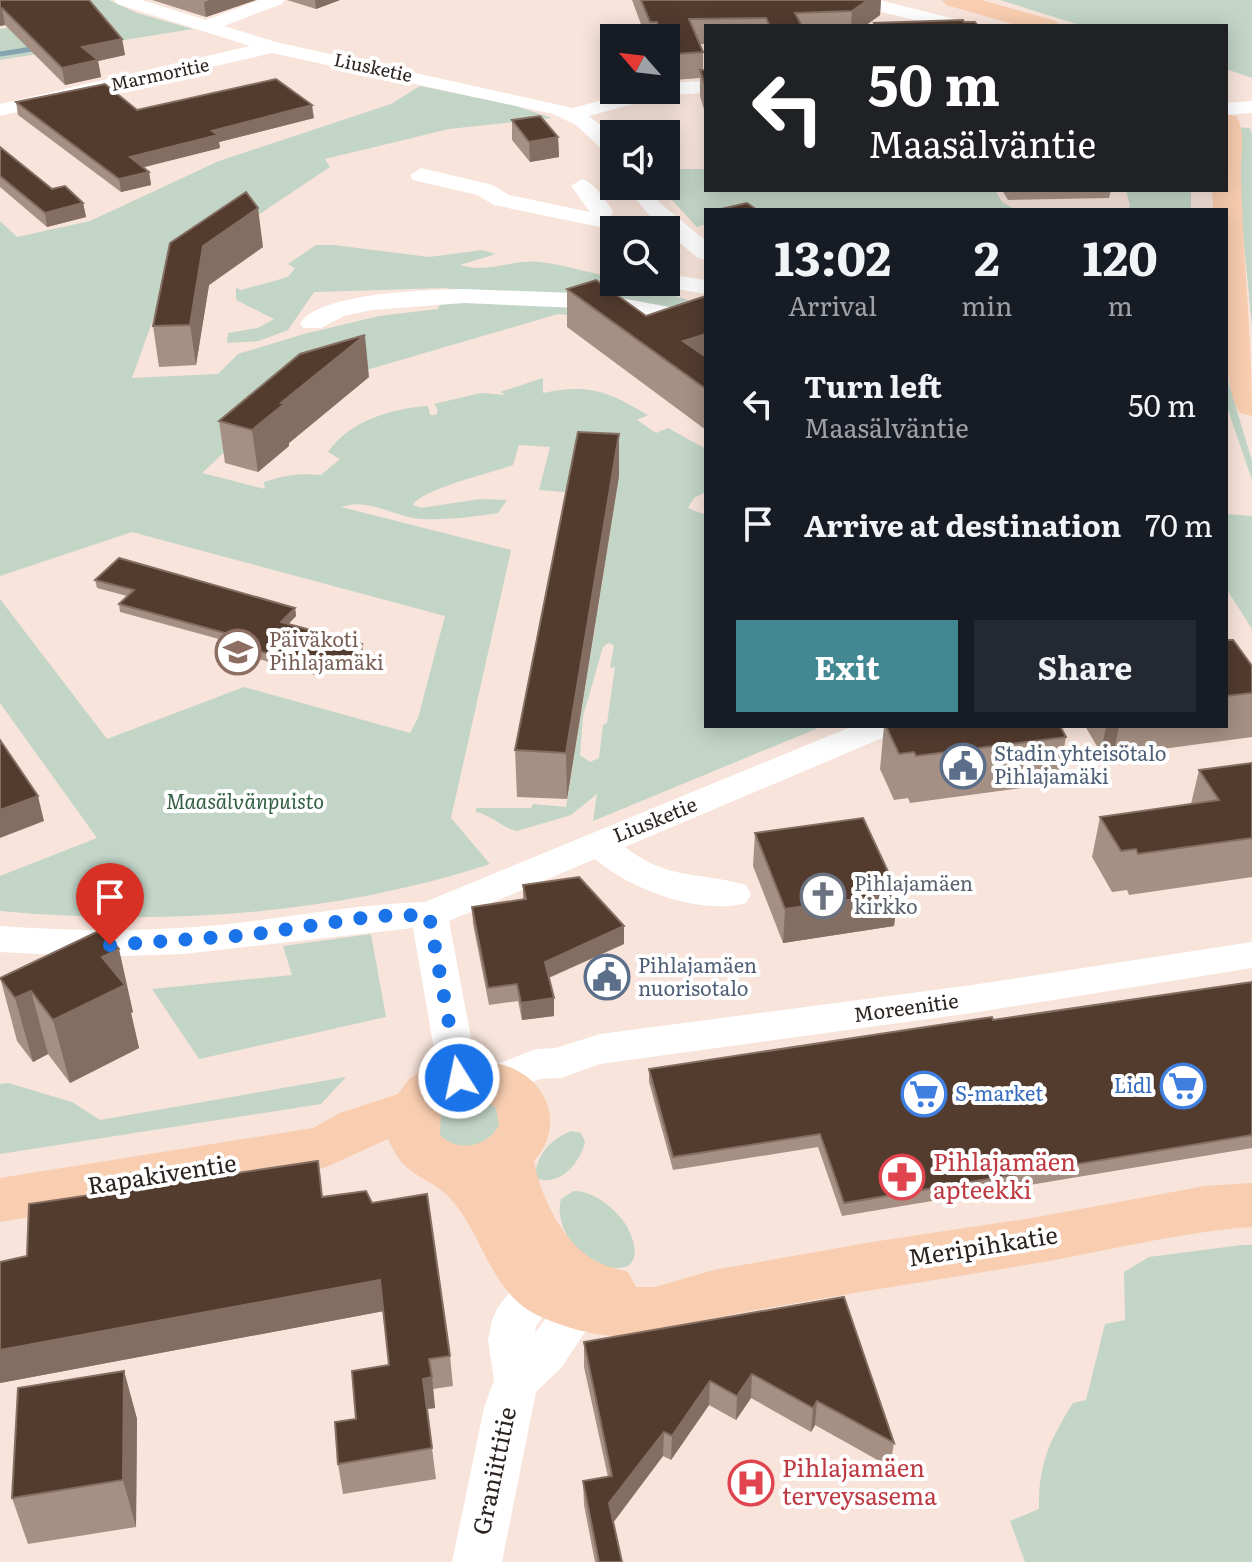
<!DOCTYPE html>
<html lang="en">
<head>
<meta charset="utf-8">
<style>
  body { margin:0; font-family:Literata,serif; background:#242831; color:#f1f3f6; height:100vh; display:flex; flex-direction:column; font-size:30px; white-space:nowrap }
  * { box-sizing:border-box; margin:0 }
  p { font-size:26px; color:#9ea1a6 }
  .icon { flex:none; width:44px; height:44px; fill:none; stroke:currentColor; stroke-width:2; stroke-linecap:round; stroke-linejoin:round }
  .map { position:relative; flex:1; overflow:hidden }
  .details { position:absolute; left:704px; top:208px; width:524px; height:520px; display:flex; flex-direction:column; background:#171b24; border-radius:0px; box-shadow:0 4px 20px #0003 }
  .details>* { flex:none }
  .top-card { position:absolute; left:704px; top:24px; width:524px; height:168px; border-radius:0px; box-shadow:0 4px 20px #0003; background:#202124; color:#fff; overflow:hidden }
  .needle { width:52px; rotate:298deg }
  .controls { position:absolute; left:600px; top:24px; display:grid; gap:16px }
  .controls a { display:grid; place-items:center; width:80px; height:80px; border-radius:0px; background:#171b24; box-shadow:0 4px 20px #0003; font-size:40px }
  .pin { position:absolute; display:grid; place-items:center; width:68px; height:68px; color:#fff; margin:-82px -34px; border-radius:50% 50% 50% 0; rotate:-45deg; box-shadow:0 0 8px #0007 }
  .pin .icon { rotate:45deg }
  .me { position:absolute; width:88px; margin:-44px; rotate:350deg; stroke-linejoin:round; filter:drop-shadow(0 0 6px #0008) }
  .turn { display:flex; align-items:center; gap:28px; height:168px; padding:0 32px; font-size:36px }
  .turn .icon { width:104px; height:104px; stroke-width:2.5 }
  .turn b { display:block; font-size:56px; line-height:68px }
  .eta { display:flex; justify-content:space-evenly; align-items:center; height:136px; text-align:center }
  .eta b { font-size:48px; font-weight:700; line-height:56px }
  .cta { display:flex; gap:16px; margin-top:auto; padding:16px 32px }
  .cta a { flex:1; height:92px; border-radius:0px; background:#428893; color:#fff; font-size:32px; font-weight:700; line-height:92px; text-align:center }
  .cta a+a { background:#242831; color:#f1f3f6 }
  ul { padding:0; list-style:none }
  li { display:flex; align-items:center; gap:24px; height:120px; padding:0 32px }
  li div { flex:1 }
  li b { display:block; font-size:30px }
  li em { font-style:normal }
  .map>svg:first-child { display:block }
  .green { fill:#c2d5c7; fill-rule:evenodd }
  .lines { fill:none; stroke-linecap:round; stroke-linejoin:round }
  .stream { stroke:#85a4b2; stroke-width:5 }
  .minor { fill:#fff; fill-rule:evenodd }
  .major { fill:#f8cdb0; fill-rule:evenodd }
  .wall { fill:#a69084 }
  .shaded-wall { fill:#846e62 }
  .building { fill:#533b2e; stroke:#846e62; stroke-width:2 }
  .route { stroke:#1a73e8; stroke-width:14; stroke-dasharray:0 25.2 }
  .labels { text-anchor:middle; stroke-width:8; stroke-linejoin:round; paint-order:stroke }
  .far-street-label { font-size:18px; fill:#2b2420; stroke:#fff }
  .education-label { font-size:20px; fill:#785e54; stroke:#fff; text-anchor:start }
  .service-label { font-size:20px; fill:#4e5e75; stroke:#fff; text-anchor:start }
  .park-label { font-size:20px; font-style:italic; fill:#326042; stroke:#fff }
  .street-label { font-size:20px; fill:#2b2420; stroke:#fff }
  .worship-label { font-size:20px; fill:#5b616d; stroke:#fff; text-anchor:start }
  .shop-label { font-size:20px; fill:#366cbe; stroke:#fff; text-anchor:end }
  .near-health-label { font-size:24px; fill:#be3a42; stroke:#fff; text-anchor:start }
  .near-street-label { font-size:24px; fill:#2b2420; stroke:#fff }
</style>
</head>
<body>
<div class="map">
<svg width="1252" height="1562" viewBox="0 0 1252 1562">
  <rect width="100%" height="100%" fill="#f8e4da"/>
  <path class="green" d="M82 0H109L137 13 193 29 0 60V29L95 14Z
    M1000 0H1252V78L1226 69V26H1083Z
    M420 86 513 105 552 118 449 129 325 159 330 167 198 255 166 283 132 378 218 374 238 354 304 334 379 316 438 309 441 302 489 295 445 288 314 292 288 330 259 341 227 343 228 333 258 328 274 319 236 300V288L241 290 288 277 295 268 288 264 316 245H334L429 257 482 250 496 254 460 265C487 274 513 259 540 262 565 265 590 273 614 278V282H633L706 306 621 319 558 314 288 393 202 473 265 489 264 482C285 475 299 473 321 475L340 459 328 452C349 421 393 408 428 406L430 415H436L438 410 434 404 481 393 506 395 500 392 543 378V393C589 383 609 392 648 415L637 420 656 433 668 428 706 449V492L694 498 688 508 706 515V726H823L593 821 597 794 571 815 517 831C502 828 492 815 476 812V808H531L533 804 566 807 619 477 575 493 539 490 550 447 519 445 513 465C492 473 422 489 413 505L421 508 480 499 507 500 498 513C473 517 446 520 421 519 394 517 368 497 341 507L511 550 451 818 490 864C333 915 165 926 0 911V876L97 838 0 703V599L107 739 244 687 410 733 418 718 445 616 132 532 0 576V221L17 237 90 221 219 161 391 104ZM608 643 614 645 610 668 615 667 607 723 603 725 599 758 590 762 580 755 583 716 603 647Z
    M1233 127 1250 128 1252 135V327Z
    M666 169H706V190H995L1002 202 1016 210H706V224L697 227 659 186H666Z
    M1126 190H1191V210H1127L1130 206Z
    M1226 374 1252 461V480L1226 404Z
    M1226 514 1252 516V629L1226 588Z
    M371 934 386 1017 199 1059 152 989 292 975 283 946Z
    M346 1077 321 1104 0 1154V1084L8 1083 72 1102 100 1120Z
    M465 1093 497 1103 502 1129 476 1149 441 1143 435 1109Z
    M572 1131 581 1133 585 1142C580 1163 559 1188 536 1178 534 1157 552 1137 572 1131Z
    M574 1191C592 1191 609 1204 621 1218 633 1232 647 1270 615 1268 583 1267 553 1229 561 1199Z
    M1242 1245H1252V1562H1025L1010 1521 1039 1509C1038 1464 1050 1440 1073 1403L1086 1400 1105 1324 1125 1320 1124 1272 1149 1257Z"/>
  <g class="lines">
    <path class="stream" d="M0 54 39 48"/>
    <path class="minor" d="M114 0H142L206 20 259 0H285L282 4 224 26 276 42 573 108 638 90H666V83L706 81V93L666 95 589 116 614 137V154L606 153 576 125 553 114 272 53 0 116V104L250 46 117 4Z
      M862 0H879L967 22 969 26H938L862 7Z
      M1252 101V113L1226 115V103Z
      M421 168 493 185 509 195 590 212 571 186 582 179C595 183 605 200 613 211L611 216 654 221 625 186H647L661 204 706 241V260L698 258 670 235H666V230H614L494 205 477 195 413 180 410 175Z
      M666 274 706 280V294L658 286 655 282H666Z
      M464 289 600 294 706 314V328L600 309 464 303 372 310 344 316 321 328H303L300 323C321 292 429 290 464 289Z
      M853 726H898L894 733 625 847C669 881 697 871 746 885L751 894 746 903C701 916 629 889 595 859L449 921 478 1075 481 1070 536 1049 556 1048 600 1034 972 985 1252 942V968L972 1013 600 1064 561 1078 540 1079 495 1096 481 1092 476 1083 473 1089 459 1093 445 1089 439 1078 413 928 184 954 92 957 0 952V926C73 931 146 932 219 925 288 918 356 904 425 902Z
      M574 1259 590 1264 596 1277 602 1307 561 1368 536 1392 502 1562H452L484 1408 494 1380 488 1340 492 1320 498 1307 524 1274ZM556 1300 557 1303 535 1333 536 1326Z"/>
    <path class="major" d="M942 0H981L1056 21 1059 26H1020L946 5Z
      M1226 114 1236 116C1247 133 1240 157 1241 176 1243 257 1252 336 1252 416L1240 413C1216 378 1226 256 1226 210H1213L1212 190H1226Z
      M469 1057C485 1061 503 1063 518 1071 553 1090 561 1131 534 1161 540 1196 564 1246 598 1262 607 1267 618 1269 628 1272L636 1287H655L714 1270 872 1242 1032 1218 1205 1186 1252 1183V1227C1177 1232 1105 1252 1031 1264 927 1282 823 1297 719 1317 698 1321 677 1332 655 1335 617 1341 572 1332 537 1315 493 1294 484 1240 455 1204 430 1173 406 1182 388 1139L324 1168 0 1222V1178L313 1128 340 1113 398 1094 409 1079 427 1068ZM469 1097 482 1099 496 1108 499 1125C488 1147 458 1153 440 1135L441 1114 459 1099Z"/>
  </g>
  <path class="wall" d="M0 0 122 39 125 55 98 61 101 77 65 85 5 25 0 26Z
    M152 0H256L206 17Z
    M287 0H340L316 9Z
    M632 0H881L880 15 865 26H706V44H700L703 52V70H706V116L700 96V78L674 80 666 62V38H646Z
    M16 102 137 110 314 118 219 142 220 148 143 167 149 172 151 185 121 192 18 115Z
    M512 120 558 137 559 157 530 162 512 140Z
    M0 147 52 189 83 203 86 217 47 227 0 187Z
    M1002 190H1111L1109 198 1008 200Z
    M170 243 263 247 209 285 196 365 159 367 153 326Z
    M567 289 646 316 706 296V430L567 327Z
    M369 377 289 443V446L258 472 225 463 219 421Z
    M619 476 567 799 517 797 515 750Z
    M95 580 295 608 296 616 288 624 363 653 344 674 326 669 319 676 230 651V642L120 612 119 604 127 596 97 588Z
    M1226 639 1252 666V737L1117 755 1114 751 1101 753 1085 726H1226Z
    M884 726H1060L1066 737 1058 783 910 803 908 798 894 800 880 769Z
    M1252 763V877L1129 895 1127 890 1112 892 1092 857 1100 817 1191 804 1199 770Z
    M755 833 898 893 894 926 783 943 753 866Z
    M523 885 624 926V944L549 978 554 1016 522 1020 518 1001 489 1005 473 924 472 907 523 900Z
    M0 977 133 1012 131 1013 139 1048 70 1083 48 1054 33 1062 17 1041Z
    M1252 982V1148L842 1216 818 1147 673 1170 649 1082V1069Z
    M323 1197 450 1356 453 1386 433 1389 435 1408 427 1409 436 1479 343 1494 338 1464 356 1419 389 1365 384 1311 0 1383Z
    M844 1297 894 1443 890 1467 815 1425 811 1432 751 1398 736 1420 709 1405 671 1460 663 1456 613 1522 622 1562H595L584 1505 583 1481 608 1477 584 1367V1342Z
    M124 1371 137 1419 136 1527 28 1544 12 1498Z"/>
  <path class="shaded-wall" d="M210 0H256L206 17 204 2Z
    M315 0H340L316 9Z
    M868 0H881L880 15 865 26H851L852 11Z
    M2 8 5 25 0 26V9Z
    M122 39 125 55 98 61 101 77 65 85 62 68 82 47Z
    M312 105 314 118 219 142 220 148 133 170 130 157 212 131Z
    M558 137 559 157 530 162 529 142Z
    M149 172 151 185 121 192 119 179Z
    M83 203 86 217 47 227 45 213Z
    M258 208 263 247 209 285 196 365 190 325 203 246Z
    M706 334V372L683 341Z
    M365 336 369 377 289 443V446L258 472 252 430 281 403Z
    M619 434V476L567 799 566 753Z
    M295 608 296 616 282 631 281 622Z
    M362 644 363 653 344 674 343 666Z
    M324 661 326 669 319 676 318 667Z
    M1106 726H1119L1114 751 1101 753Z
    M38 796 44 821 0 838V810Z
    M898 893 894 926 783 943 785 909Z
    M624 926V944L545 979V962Z
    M119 949 133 1012 131 1013 139 1048 70 1083 53 1020 102 957Z
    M31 991 48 1054 33 1062 15 998Z
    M554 998V1016L522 1020 521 1003Z
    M380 1280 384 1311 0 1383V1350Z
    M124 1371 137 1419 136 1527 123 1480Z
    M752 1374 751 1398 736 1420 737 1396Z
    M432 1377 435 1408 427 1409 423 1379Z
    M710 1381 709 1405 671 1460 672 1436Z
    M817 1401 815 1425 811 1432 813 1408Z
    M664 1432 663 1456 610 1527 609 1503Z"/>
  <path class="building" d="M0 0H89L122 39 82 47 98 60 62 68 2 8 0 9Z
    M641 0H868L852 11 795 13 802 26H770L766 18 689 19 703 52 675 54 663 30H660L657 22H650Z
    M963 20 964 22H975L978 26H876L874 23Z
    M700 70H706V88Z
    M276 79 312 105 212 131 218 135 130 157 149 172 119 179 16 102 105 84 137 110Z
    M540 116 558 137 529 142 512 120Z
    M0 147 52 189 65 186 83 203 45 213 0 176Z
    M246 192 258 208 203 246 190 325 153 326 170 243Z
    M747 203 757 210H717Z
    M596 280 646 316 706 296V334L683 341 706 357V389L567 289Z
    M365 335 281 403 284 404 252 430 219 421 300 354Z
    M578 432 619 434 566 753 515 750Z
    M119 558 295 608 281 622 362 644 343 666 324 661 318 667 229 643 236 636 119 604 134 590 95 580Z
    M1226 639 1227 640H1233L1252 666V693L1226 696Z
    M886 726H1060L1066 737 916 756 914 752 899 754Z
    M0 740 38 796 0 810Z
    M1252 763V838L1138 854 1136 849 1121 851 1100 817 1219 800 1199 770Z
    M863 818 898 893 785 909 755 833Z
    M579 877 624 926 545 962 554 998 521 1003 517 984 488 988 472 907 526 899 523 885Z
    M103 929 119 949 102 957 125 985 53 1020 31 991 15 998 0 978Z
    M1252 982V1135L844 1203 820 1134 673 1157 649 1069 992 1017 993 1020Z
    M318 1161 322 1197 366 1191 372 1203 427 1194 450 1356 429 1359 432 1377 423 1379 432 1448 338 1464 335 1422 356 1419 352 1371 389 1365 380 1280 0 1350V1262L27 1256 29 1204Z
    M844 1297 894 1443 817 1401 813 1408 752 1374 737 1396 710 1381 672 1436 664 1432 609 1503 622 1562H599L583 1481 612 1476 584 1342Z
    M124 1371 123 1480 12 1498 18 1388Z"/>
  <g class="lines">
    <path class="route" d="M110 945 249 935 375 916 429 915 459 1078"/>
  </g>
  <defs>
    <g id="school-ring" transform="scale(2.3)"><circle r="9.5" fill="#fff" stroke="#8d6e63" stroke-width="1.5"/><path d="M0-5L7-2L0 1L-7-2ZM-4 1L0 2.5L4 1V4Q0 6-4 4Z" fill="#8d6e63"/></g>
    <g id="civic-ring" transform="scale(2.3)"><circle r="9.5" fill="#fff" stroke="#5c6f8a" stroke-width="1.5"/><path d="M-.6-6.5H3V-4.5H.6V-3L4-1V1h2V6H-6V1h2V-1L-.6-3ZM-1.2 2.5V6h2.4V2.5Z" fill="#5c6f8a"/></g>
    <g id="church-ring" transform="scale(2.3)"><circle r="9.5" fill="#fff" stroke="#6b7280" stroke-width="1.5"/><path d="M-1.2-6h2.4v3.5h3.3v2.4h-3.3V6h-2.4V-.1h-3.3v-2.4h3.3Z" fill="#6b7280"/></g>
    <g id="supermarket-ring" transform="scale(2.3)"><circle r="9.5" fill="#fff" stroke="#3f7fe0" stroke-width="1.5"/><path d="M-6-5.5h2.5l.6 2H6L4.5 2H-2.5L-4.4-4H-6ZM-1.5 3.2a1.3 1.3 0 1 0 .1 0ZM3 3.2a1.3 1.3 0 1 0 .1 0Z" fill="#3f7fe0"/></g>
    <g id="pharmacy-ring" transform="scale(2.3)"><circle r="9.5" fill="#fff" stroke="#e0444e" stroke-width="1.5"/><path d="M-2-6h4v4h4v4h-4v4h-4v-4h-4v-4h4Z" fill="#e0444e"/></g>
    <g id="hospital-ring" transform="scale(2.3)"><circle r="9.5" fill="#fff" stroke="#e0444e" stroke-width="1.5"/><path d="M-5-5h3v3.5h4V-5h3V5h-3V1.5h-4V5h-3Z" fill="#e0444e"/></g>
  </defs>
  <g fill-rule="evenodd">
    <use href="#school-ring" x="238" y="652"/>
    <use href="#civic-ring" x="963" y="766"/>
    <use href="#church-ring" x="823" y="896"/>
    <use href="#civic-ring" x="607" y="977"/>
    <use href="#supermarket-ring" x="1183" y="1086"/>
    <use href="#supermarket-ring" x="924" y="1094"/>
    <use href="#pharmacy-ring" x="902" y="1177"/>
    <use href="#hospital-ring" x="751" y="1483"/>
  </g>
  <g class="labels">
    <g class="far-street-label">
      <text transform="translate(373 68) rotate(12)" y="6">Liusketie</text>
      <text transform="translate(160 75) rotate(-12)" y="6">Marmoritie</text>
    </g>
    <g class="education-label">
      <text x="269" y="647">Päiväkoti<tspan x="269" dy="23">Pihlajamäki</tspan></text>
    </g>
    <g class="service-label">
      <text x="994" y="761">Stadin yhteisötalo<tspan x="994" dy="23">Pihlajamäki</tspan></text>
      <text x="638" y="973">Pihlajamäen<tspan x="638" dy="23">nuorisotalo</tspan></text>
    </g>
    <g class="park-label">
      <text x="245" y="809">Maasälvänpuisto</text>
    </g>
    <g class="street-label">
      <text transform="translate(655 820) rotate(-22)" y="7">Liusketie</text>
      <text transform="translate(906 1008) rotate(-8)" y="7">Moreenitie</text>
    </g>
    <g class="worship-label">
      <text x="854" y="891">Pihlajamäen<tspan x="854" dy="23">kirkko</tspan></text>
    </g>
    <g class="shop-label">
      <text x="1152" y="1093">Lidl</text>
      <text x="955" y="1101" text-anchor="start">S-market</text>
    </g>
    <g class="near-health-label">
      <text x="933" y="1171">Pihlajamäen<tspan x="933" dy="28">apteekki</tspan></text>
      <text x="782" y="1477">Pihlajamäen<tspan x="782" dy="28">terveysasema</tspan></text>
    </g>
    <g class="near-street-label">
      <text transform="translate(162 1175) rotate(-9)" y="8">Rapakiventie</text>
      <text transform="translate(983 1247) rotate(-9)" y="8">Meripihkatie</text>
      <text transform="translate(495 1471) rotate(-78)" y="8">Graniittitie</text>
    </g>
  </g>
</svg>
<div class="controls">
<a><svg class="needle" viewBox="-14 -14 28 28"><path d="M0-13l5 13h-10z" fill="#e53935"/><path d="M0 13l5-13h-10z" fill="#9ea1a6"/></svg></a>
<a><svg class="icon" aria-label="sound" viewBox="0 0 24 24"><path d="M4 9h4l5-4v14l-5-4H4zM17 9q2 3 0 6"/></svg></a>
<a><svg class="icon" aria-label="search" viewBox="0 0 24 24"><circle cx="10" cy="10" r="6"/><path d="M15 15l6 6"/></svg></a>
</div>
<div class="pin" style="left:110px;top:945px;background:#d93025"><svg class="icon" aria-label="arrive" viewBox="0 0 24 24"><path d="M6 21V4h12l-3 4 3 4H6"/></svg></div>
<svg class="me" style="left:459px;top:1078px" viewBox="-20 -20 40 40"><circle r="17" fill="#1a73e8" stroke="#fff" stroke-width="3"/><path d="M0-11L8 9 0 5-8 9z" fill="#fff"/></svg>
<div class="top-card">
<div class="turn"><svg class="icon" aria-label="left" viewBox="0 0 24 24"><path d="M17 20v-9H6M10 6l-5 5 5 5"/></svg><div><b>50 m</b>Maasälväntie</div></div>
</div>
<section class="details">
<div class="eta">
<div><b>13:02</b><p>Arrival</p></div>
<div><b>2</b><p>min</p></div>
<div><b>120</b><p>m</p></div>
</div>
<ul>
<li><svg class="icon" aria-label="left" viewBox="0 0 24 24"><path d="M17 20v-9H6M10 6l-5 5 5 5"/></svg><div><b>Turn left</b><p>Maasälväntie</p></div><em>50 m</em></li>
<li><svg class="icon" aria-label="arrive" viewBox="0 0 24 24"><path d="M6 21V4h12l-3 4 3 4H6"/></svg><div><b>Arrive at destination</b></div><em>70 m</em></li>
</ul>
<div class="cta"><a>Exit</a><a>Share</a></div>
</section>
</div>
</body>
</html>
